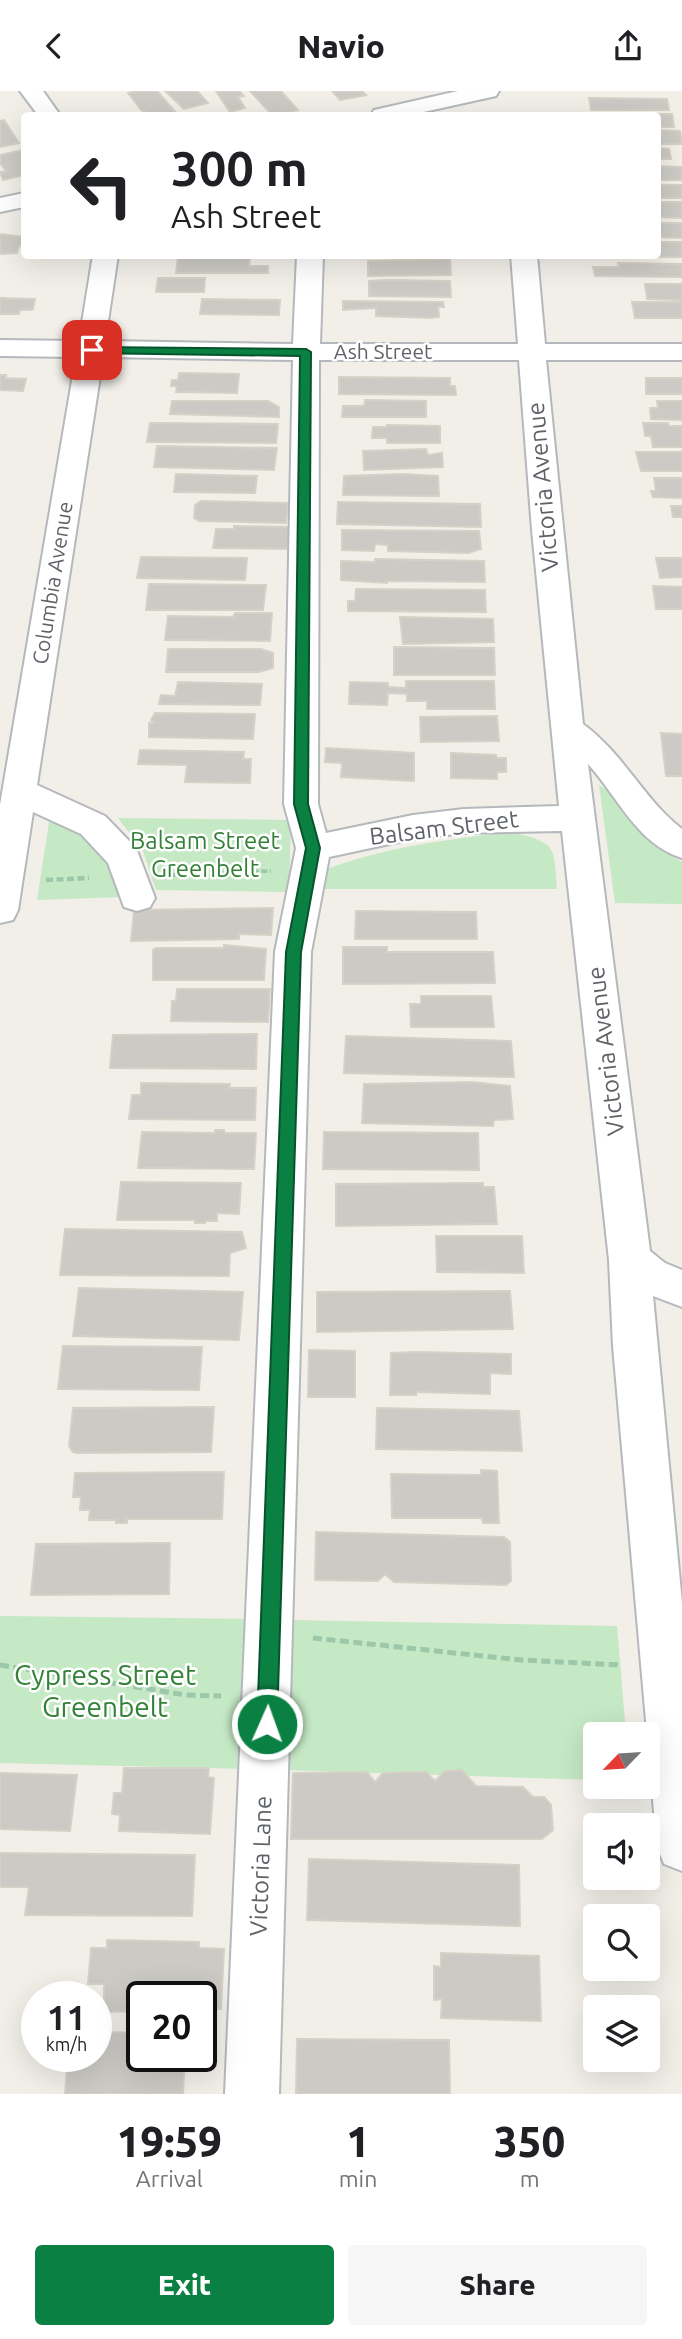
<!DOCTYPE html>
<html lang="en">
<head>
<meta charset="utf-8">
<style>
  body { margin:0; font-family:Ubuntu,sans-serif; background:#f6f6f6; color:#202124; height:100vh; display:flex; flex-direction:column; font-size:26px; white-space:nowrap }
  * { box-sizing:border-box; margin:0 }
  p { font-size:23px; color:#757577 }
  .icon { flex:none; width:38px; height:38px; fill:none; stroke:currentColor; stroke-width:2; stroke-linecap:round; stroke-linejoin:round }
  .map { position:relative; height:2003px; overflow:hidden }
  .details { display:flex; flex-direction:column; background:#fff; flex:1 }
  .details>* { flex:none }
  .hud { position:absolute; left:21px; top:21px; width:640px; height:147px; border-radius:7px; box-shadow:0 7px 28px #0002; background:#fff; color:#202124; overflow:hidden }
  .needle { width:46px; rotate:245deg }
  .fabs { position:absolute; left:583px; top:1631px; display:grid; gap:14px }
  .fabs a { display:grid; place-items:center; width:77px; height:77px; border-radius:7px; background:#fff; box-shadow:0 7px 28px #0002; font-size:35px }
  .speed { position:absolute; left:21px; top:1890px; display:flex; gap:14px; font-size:35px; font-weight:700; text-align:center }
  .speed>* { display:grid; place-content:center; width:91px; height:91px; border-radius:50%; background:#fff; box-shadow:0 7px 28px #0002; line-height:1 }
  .speed small { font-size:18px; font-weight:400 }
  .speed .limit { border:4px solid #111; border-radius:10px; background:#fff; color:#111 }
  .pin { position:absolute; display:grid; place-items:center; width:60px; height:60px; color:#fff; margin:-30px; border-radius:14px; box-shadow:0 4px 10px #0006 }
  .me { position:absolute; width:77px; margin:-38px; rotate:2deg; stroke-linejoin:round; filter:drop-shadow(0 0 5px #0008) }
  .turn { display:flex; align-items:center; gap:24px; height:147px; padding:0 35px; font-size:32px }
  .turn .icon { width:91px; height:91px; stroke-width:2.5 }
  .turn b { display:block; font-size:49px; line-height:60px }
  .eta { display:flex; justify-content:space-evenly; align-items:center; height:119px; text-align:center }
  .eta b { font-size:42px; font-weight:800; line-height:49px }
  .primary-button { display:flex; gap:14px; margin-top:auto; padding:14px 35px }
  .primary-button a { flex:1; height:80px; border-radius:7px; background:#0b8043; color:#fff; font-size:28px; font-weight:800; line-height:80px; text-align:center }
  .primary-button a+a { background:#f6f6f6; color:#202124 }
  header { display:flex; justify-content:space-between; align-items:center; height:91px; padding:0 35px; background:#fff; font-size:32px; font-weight:800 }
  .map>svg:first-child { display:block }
  .green { fill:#c5e8c5 }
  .building { fill:#cccac5; stroke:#d6d1c6; stroke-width:2 }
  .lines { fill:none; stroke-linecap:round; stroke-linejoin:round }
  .minor-casing { stroke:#b5b8bc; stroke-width:4 }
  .path-far2 { stroke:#9cc7a9; stroke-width:3.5; stroke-dasharray:6 2.5; stroke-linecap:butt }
  .path-far1 { stroke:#9cc7a9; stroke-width:4.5; stroke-dasharray:7 3.5; stroke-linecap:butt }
  .path { stroke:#9cc7a9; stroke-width:5; stroke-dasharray:9 4.5; stroke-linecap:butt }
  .minor { fill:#fff; fill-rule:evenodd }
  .route { fill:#0b8043; stroke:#07532c; stroke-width:2 }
  .labels { text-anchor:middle; stroke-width:5; stroke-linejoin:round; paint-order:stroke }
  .far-street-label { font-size:21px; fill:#5f6368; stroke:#fff }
  .street-label { font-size:24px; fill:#5f6368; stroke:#fff }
  .park-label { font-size:24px; fill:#348238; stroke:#fff }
  .near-park-label { font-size:28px; fill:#348238; stroke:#fff }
</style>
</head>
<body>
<header><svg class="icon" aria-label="back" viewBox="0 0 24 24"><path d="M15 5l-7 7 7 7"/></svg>Navio<svg class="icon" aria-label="share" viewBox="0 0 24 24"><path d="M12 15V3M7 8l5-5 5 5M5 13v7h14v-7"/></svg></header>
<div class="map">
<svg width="682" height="2003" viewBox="0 0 682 2003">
  <rect width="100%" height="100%" fill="#f1efe8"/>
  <path class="green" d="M599 694C615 702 621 718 633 732 647 749 663 760 682 771V813L615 812Z
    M50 725C96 747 105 758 121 806L37 809Z
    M118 727 291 729 289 801 156 799 143 760Z
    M513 741C557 753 554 754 557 798H316L327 778C386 756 451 748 513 741Z
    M0 1525 256 1528 248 1678 0 1672Z
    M289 1529 617 1535 626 1643H595V1689L285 1679Z"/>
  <path class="building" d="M137 0H157L178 24H146L145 22H148L141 19 128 2Z
    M165 0H197L208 12 184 18Z
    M216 0H239L244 5 238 6 245 17 230 21Z
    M250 0H281L298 19 272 24Z
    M332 0H362L366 4 340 9Z
    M589 7 667 8 669 19H591Z
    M414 22 464 23V24H414Z
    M589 23H672L674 36H658V24Z
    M4 29 19 52 0 56V30Z
    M658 39 680 40 682 53H658Z
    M658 57 669 58 671 68H658Z
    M24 59V67H22L24 84 3 89 0 81 6 80 0 72V64Z
    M658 75 682 76V89H658Z
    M658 94H682V107H658Z
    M658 111H682V127L658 126Z
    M658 132H682V147L658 146Z
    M0 143 24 146V155H19L17 162 0 163Z
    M658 151H682V166H632L658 164Z
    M244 166H250L249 175H268V182H176L178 167Z
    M450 168 451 184 368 185V170Z
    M618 172 682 173V186L595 185 593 176H619Z
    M158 187H205L204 201H156Z
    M389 189 450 190 451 206 369 205V190Z
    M645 193H682V209L647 208Z
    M0 207 32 208H35L33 218 30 219H20L19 223H0Z
    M202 208 280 209 279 224 200 223Z
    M343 210 443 211 444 216H438L439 226 431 227 376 225V217L343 219Z
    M632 211H682V227H635Z
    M179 282 239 283 237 302 176 301 177 295H171L172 289H178Z
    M0 284H6L5 287 26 288 23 300 0 299Z
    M339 286 450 287V295H455L456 304 339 303Z
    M646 287H682V303H646Z
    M365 309 426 310V326H342L343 315H364Z
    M172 310H268L279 316V326L170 323Z
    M657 310H682V329L651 328 650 317H658Z
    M150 332 278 333 276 352 147 351Z
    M643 332H668L669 335H682V356H653L651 345H645Z
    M387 334 440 335V352H387V347H372L373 336H387Z
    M157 355 277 357 274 379 154 376Z
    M426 358 428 364 442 362 443 376 364 379 363 360Z
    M636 361H682V380H641Z
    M176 383 257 385 255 402 174 401Z
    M402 383 438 385 439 405 343 404 344 385Z
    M654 387H682V407L653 406 651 400H656Z
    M201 410 288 412 286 432 199 430 194 427 195 414Z
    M338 411 480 413 481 436 337 433Z
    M671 415H682V426H673Z
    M234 435 290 436 288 458 213 457 216 438H234Z
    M342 439 479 440 481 458 468 462 388 460V454L375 453 374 460 342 459Z
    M141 466 247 467 245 489 137 487Z
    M656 467H682V486L660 487Z
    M375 468 484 470 485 491 387 490V492L341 489V470L375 471Z
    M149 493 266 494 263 519H146Z
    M653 495 682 496V518H656Z
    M356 498 485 499 486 521 348 520V510H355Z
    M235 522H272L270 550 165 549 168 525 233 526Z
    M400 526 493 528 494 551 403 553Z
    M394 556 494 557 495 584H394Z
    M168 558H261L273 562V577L259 581H166Z
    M406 590H494L495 618H427V610H407V603L388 602 387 614 349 613 350 591 388 592V596L406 597Z
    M178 591 262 593 260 614 159 613 161 604 175 605Z
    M155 622 255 623 253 648 149 646V632H154L151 629Z
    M497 625 499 650 421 651 420 626Z
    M661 642 682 643V685H666Z
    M326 657 414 662V690L341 686 342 672 325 671Z
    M140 659 244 661 243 668H251L250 692 185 691 187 674 138 673Z
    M451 662 496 664V667H506V681H497V688L451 687Z
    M273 817 271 844 239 843V848L131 850 134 819Z
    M356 820 476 821 477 848H355Z
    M224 854 266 858 264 889H153V859L156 857H224Z
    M343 856H387V861H493L495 892 343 893Z
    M177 898H270L268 931 171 930 172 910H176Z
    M421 905H491L494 936H411L410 913H421Z
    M257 943 256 978 110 977 113 944Z
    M346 945 511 950 514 986 344 982Z
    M472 991 510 995 513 1028 494 1029 493 1035 362 1032 364 993Z
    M141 992 230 993 229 997H256L255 1029 129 1028 132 1004H141Z
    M215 1039H224V1042H256L254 1078 138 1077 142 1041 215 1042Z
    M324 1041 478 1042 479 1079 323 1078Z
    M121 1091 241 1092 239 1123 217 1122V1130H205V1132H195V1129H117Z
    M483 1092V1096H494L497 1133 336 1135V1093Z
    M65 1138 242 1141 246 1157 230 1162 229 1185 60 1184Z
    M436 1145H522L524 1182 437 1181Z
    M79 1197 243 1201 239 1249 73 1245Z
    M510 1200 513 1238 317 1241V1201Z
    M63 1255 202 1256 199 1299 58 1298Z
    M309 1259 355 1260V1306H308Z
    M417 1261 511 1263V1283L490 1282V1303L416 1301V1304H390L391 1262Z
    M214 1316 211 1361 78 1362 73 1361 69 1355 73 1317Z
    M377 1317 519 1320 522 1360 376 1358Z
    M481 1379 497 1380 499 1432H483L482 1427H392L391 1383 481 1384Z
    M224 1381 222 1428H127V1432H116V1429H89L90 1419H80L81 1406H73L75 1382Z
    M316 1441 504 1446 510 1451 511 1490 506 1494 394 1491 385 1483 378 1490 315 1489Z
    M170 1452 169 1503 31 1504 36 1453Z
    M124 1677H209L208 1686 214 1687 210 1743 119 1740 120 1724 112 1723 114 1702H122Z
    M462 1679 476 1695 523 1696 533 1706H544L551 1714 553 1739 542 1748H291L293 1682 367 1681 375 1691 383 1682 426 1681 435 1690 445 1680Z
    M0 1682 77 1684 70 1740 0 1738Z
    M0 1762 195 1764 192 1825 25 1824 29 1796H0Z
    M309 1768 519 1774 520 1835 307 1829Z
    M107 1849 199 1851V1857L224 1858 221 1918H201V1906H142V1920L104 1921V1893H88L91 1857H107Z
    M441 1862 539 1865 541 1930 441 1927 442 1908 434 1909V1875L441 1876Z
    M107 1941 142 1942V1965H185L183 2003H65L68 1965H96V1956H106Z
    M297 1948 449 1949 450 2003H296Z"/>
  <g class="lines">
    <g class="minor-casing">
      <path id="minor" d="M20 0H43L60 24H38Z
        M458 0H499L496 5 410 24H371L374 19Z
        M24 102V116L0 121V107Z
        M93 164H118L105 250 293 253 297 164H323L320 253H518L511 164H537L545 253H682V269H546L583 633C624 663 644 709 682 738V767C637 753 618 706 588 673L650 1160 665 1172 682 1179V1216L653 1205 682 1512V1780L664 1773 657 1755 613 1255 609 1169 562 740 464 742 413 748 329 766 311 861 279 2003H225L275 861 296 757 284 713 293 269 103 266 37 694 105 725 136 757 155 807 150 816 137 820 124 816 108 772 81 743 33 721 18 819 13 829 0 832V714L76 266 0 265V249L79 250ZM319 269H519L532 439 559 715 464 718 413 724 326 742 318 713Z"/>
    </g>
    <path class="path-far2" d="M168 784 271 780"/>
    <path class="path-far1" d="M168 784 208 782
      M46 789 89 787"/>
    <path class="path" d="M313 1547 521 1569 621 1574
      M0 1574 186 1604 221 1605"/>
    <use href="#minor" class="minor"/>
  </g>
  <path class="route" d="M92 256 306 258 311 261 308 713 320 757 301 861 277 1633 275 1640 267 1643 260 1640 257 1633 286 861 306 757 294 713 300 265 88 262V257Z"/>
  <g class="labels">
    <g class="far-street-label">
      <text x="383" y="268">Ash Street</text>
      <text transform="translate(53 492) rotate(-81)" y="7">Columbia Avenue</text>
    </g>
    <g class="street-label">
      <text transform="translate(543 396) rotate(-95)" y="8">Victoria Avenue</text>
      <text transform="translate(444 737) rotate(-7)" y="8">Balsam Street</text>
      <text transform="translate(606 960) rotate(-97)" y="8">Victoria Avenue</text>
      <text transform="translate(261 1775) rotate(-88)" y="8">Victoria Lane</text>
    </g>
    <g class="park-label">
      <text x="205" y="758">Balsam Street<tspan x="205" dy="28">Greenbelt</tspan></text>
    </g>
    <g class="near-park-label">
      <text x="105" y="1594">Cypress Street<tspan x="105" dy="32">Greenbelt</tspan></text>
    </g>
  </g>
</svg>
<div class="fabs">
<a><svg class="needle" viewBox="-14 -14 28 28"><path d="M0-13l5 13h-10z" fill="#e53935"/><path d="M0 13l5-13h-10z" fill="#757577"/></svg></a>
<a><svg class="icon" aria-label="sound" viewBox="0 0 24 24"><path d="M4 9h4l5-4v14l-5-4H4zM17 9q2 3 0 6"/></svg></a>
<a><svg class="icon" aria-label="search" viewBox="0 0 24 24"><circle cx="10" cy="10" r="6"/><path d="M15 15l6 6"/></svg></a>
<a><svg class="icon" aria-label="layers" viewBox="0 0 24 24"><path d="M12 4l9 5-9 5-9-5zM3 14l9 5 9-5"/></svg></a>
</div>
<div class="speed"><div>11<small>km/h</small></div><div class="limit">20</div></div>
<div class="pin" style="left:92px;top:259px;background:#d93025"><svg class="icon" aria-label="arrive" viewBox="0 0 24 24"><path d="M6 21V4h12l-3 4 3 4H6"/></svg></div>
<svg class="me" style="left:267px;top:1633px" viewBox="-20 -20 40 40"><circle r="17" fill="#0b8043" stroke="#fff" stroke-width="3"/><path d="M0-11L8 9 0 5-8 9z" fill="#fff"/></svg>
<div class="hud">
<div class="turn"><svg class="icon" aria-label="left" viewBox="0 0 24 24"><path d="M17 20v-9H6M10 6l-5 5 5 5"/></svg><div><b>300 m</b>Ash Street</div></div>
</div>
</div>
<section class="details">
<div class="eta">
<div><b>19:59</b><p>Arrival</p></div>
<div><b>1</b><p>min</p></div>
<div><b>350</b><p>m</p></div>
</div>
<div class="primary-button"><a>Exit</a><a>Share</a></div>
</section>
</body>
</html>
